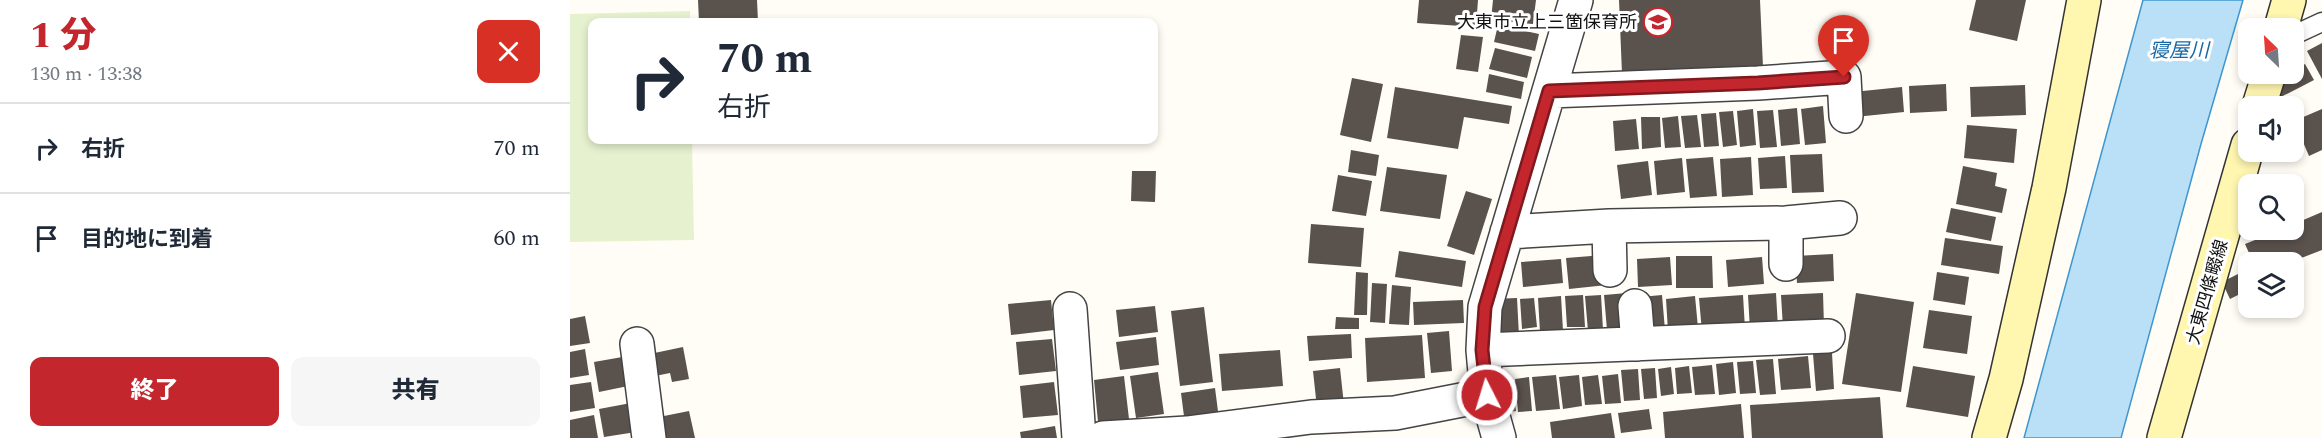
<!DOCTYPE html>
<html lang="ja">
<head>
<meta charset="utf-8">
<style>
  body { margin:0; font-family:Spectral,"Noto Sans JP",serif; background:#f6f6f7; color:#1f2937; height:100vh; display:flex; flex-direction:column; font-size:22px; white-space:nowrap }
  * { box-sizing:border-box; margin:0 }
  p { font-size:20px; color:#747a83 }
  .icon { flex:none; width:33px; height:33px; fill:none; stroke:currentColor; stroke-width:2; stroke-linecap:round; stroke-linejoin:round }
  .map { position:relative; flex:1; overflow:hidden }
  .drawer { display:flex; flex-direction:column; background:#fff; width:570px }
  .drawer>* { flex:none }
  .top-card { position:absolute; left:18px; top:18px; width:570px; height:126px; border-radius:12px; box-shadow:0 3px 9px #0003; background:#fff; color:#1f2937; overflow:hidden }
  .needle { width:39px; rotate:335deg }
  .buttons { position:absolute; left:1668px; top:18px; display:grid; gap:12px }
  .buttons a { display:grid; place-items:center; width:66px; height:66px; border-radius:12px; background:#fff; box-shadow:0 3px 9px #0003; font-size:30px }
  .pin { position:absolute; display:grid; place-items:center; width:51px; height:51px; color:#fff; margin:-62px -26px; border-radius:50% 50% 50% 0; rotate:-45deg; box-shadow:0 0 6px #0007 }
  .pin .icon { rotate:45deg }
  .me { position:absolute; width:66px; margin:-33px; rotate:355deg; stroke-linejoin:round; filter:drop-shadow(0 0 4px #0008) }
  .turn { display:flex; align-items:center; gap:21px; height:126px; padding:0 30px; font-size:27px }
  .turn .icon { width:78px; height:78px; stroke-width:2.5 }
  .turn b { display:block; font-size:42px; line-height:51px }
  .round { display:grid; place-items:center; flex:none; width:63px; height:63px; border-radius:12px; background:#f6f6f7 }
  .summary { display:flex; align-items:center; justify-content:space-between; height:102px; padding:0 30px }
  h1 { font-size:36px; font-weight:800; line-height:45px; color:#c4262e }
  .cta { display:flex; gap:12px; margin-top:auto; padding:12px 30px }
  .cta a { flex:1; height:69px; border-radius:12px; background:#c4262e; color:#fff; font-size:24px; font-weight:800; line-height:69px; text-align:center }
  .cta a+a { background:#f6f6f7; color:#1f2937 }
  ul { padding:0; list-style:none }
  li { display:flex; align-items:center; gap:18px; height:90px; padding:0 30px; border-top:2px solid #e0e1e3 }
  li div { flex:1 }
  li b { display:block; font-size:22px }
  li em { font-style:normal }
  main { display:flex; flex:1; min-height:0 }
  .map>svg:first-child { display:block }
  .pitch { fill:#e6f2cf }
  .water { fill:#b9e0f7; stroke:#3f96cf; stroke-width:1.5 }
  .building { fill:#5a524d }
  .lines { fill:none; stroke-linecap:round; stroke-linejoin:round }
  .lane-casing { stroke:#444; stroke-width:21 }
  .street-casing { stroke:#444; stroke-width:36 }
  .secondary-casing { stroke:#333; stroke-width:36 }
  .lane { stroke:#fff; stroke-width:18 }
  .street { stroke:#fff; stroke-width:33 }
  .secondary { stroke:#fff6b0; stroke-width:33 }
  .route-casing { stroke:#7f191e; stroke-width:15 }
  .route { stroke:#c4262e; stroke-width:10 }
  .labels { text-anchor:middle; stroke-width:6; stroke-linejoin:round; paint-order:stroke }
  .poi-label { font-size:18px; fill:#111; stroke:#fff; text-anchor:end }
  .street-label { font-size:18px; fill:#111; stroke:#fff }
  .water-label { font-size:20px; font-style:italic; fill:#1768a6; stroke:#fff }
</style>
</head>
<body>
<main>
<section class="drawer">
<div class="summary"><div><h1>1 分</h1><p>130 m · 13:38</p></div><a class="round" style="background:#d93025;color:#fff"><svg class="icon" aria-label="close" viewBox="0 0 24 24"><path d="M6 6l12 12M18 6L6 18"/></svg></a></div>
<ul>
<li><svg class="icon" aria-label="right" viewBox="0 0 24 24"><path d="M7 20v-9h11M14 6l5 5-5 5"/></svg><div><b>右折</b></div><em>70 m</em></li>
<li><svg class="icon" aria-label="arrive" viewBox="0 0 24 24"><path d="M6 21V4h12l-3 4 3 4H6"/></svg><div><b>目的地に到着</b></div><em>60 m</em></li>
</ul>
<div class="cta"><a>終了</a><a>共有</a></div>
</section>
<div class="map">
<svg width="1752" height="438" viewBox="0 0 1752 438">
  <rect width="100%" height="100%" fill="#fffdf5"/>
  <path class="pitch" d="M120 11V22H22V140H122L124 240 0 242V14Z"/>
  <path class="water" d="M1573 0H1673L1631 144 1551 438H1454Z"/>
  <path class="building" d="M128 0H187L188 22H129Z
    M849 0H908L906 27 847 23Z
    M923 0H966L963 24 921 20Z
    M1049 0H1190L1193 67 1052 74Z
    M1406 0H1456L1447 41 1399 30Z
    M928 25 969 34 965 51 924 42Z
    M891 35 913 37 908 72 886 69Z
    M1752 43V79L1737 51Z
    M925 48 962 57 957 78 919 69Z
    M1735 64 1744 80 1707 99 1699 82 1717 74H1724V70Z
    M919 74 954 82 951 99 916 92Z
    M782 78 813 84 801 142 770 135Z
    M1376 84 1377 111 1340 113 1339 86Z
    M1455 85 1456 115 1401 117 1400 87Z
    M825 87 942 106 939 124 894 117 888 149 817 138Z
    M1332 87 1334 112 1285 117 1283 92Z
    M1253 106 1256 143 1235 145 1231 109Z
    M1227 108 1230 144 1211 146 1208 110Z
    M1183 109 1186 145 1170 147 1167 111Z
    M1752 109V150L1739 156 1724 121Z
    M1203 110 1207 147 1190 148 1187 111Z
    M1163 111 1167 145 1153 147 1149 112Z
    M1146 113 1149 146 1134 147 1131 114Z
    M1127 115 1131 147 1115 148 1111 116Z
    M1108 116 1111 147 1095 148 1092 118Z
    M1071 117H1090L1091 147 1072 149Z
    M1066 119 1069 149 1045 151 1043 121Z
    M1397 125 1447 129 1444 163 1394 158Z
    M781 150 809 155 806 176 778 172Z
    M1252 154 1254 192 1222 193 1220 155Z
    M1215 156 1217 188 1190 189 1188 158Z
    M1143 157 1147 196 1120 198 1116 159Z
    M1181 157 1183 195 1152 197 1150 159Z
    M1112 158 1115 192 1087 195 1084 161Z
    M1078 161 1082 195 1051 199 1047 165Z
    M1393 166 1427 173 1425 186 1437 189 1432 213 1386 204Z
    M817 167 877 175 870 219 810 211Z
    M562 171H586L585 202 561 201Z
    M768 175 802 181 796 216 762 211Z
    M896 191 922 199 904 255 877 246Z
    M1381 208 1426 217 1421 241 1376 232Z
    M1752 212V250L1721 262H1683L1675 244 1710 230H1724V224Z
    M741 224 794 228 791 267 738 263Z
    M1375 238 1433 246 1429 274 1371 265Z
    M829 251 896 261 892 287 825 277Z
    M1263 254 1264 281 1227 283 1225 256Z
    M1034 255 1037 285 999 289 996 258Z
    M1106 256H1142L1143 288H1106Z
    M1100 257 1102 285 1068 287 1067 259Z
    M1192 257 1194 284 1158 287 1156 260Z
    M991 259 993 283 953 287 951 262Z
    M1678 269V290L1660 299 1652 282Z
    M786 272 798 273 797 315H784Z
    M1367 272 1399 277 1395 305 1363 300Z
    M802 283 817 284 815 323 800 322Z
    M822 285 841 287 839 325 819 324Z
    M1057 293 1060 329 1037 330 1034 295Z
    M1206 293 1208 328 1180 330 1178 295Z
    M1253 293 1254 326 1213 328 1211 295Z
    M1286 293 1344 302 1331 392 1272 384Z
    M1013 295 1015 327H997L995 296Z
    M1031 295 1033 330 1018 331 1015 296Z
    M1092 295 1095 330 1073 332 1070 297Z
    M1173 295 1175 329 1132 332 1129 298Z
    M991 296 993 331 970 332 968 298Z
    M1125 296 1128 328 1098 331 1096 299Z
    M947 298 949 336 924 338 922 299Z
    M964 298 967 327 952 329 950 299Z
    M481 300 484 330 441 335 438 304Z
    M893 300 894 323 844 325 843 302Z
    M585 306 588 332 549 337 546 310Z
    M634 307 643 382 610 386 601 311Z
    M1359 310 1402 316 1397 354 1353 348Z
    M15 316 20 343 0 346V319Z
    M766 317 789 318V329H765Z
    M879 331 882 371 861 373 857 333Z
    M781 334 782 358 739 361 737 336Z
    M852 335 855 378 797 382 795 338Z
    M586 337 589 365 550 370 546 342Z
    M482 339 486 371 449 375 446 342Z
    M113 347 119 379 102 382 100 373 80 377 75 355Z
    M15 349 19 375 0 378V352Z
    M710 350 713 386 652 391 649 354Z
    M1262 353 1264 389 1246 391 1243 354Z
    M58 356 63 385 29 392 24 362Z
    M1238 356 1241 388 1211 390 1208 359Z
    M1203 359 1206 394 1190 395 1186 360Z
    M1183 361 1186 393 1170 394 1167 362Z
    M1163 362 1166 393 1149 395 1146 364Z
    M1142 365 1145 394 1125 395 1122 367Z
    M1119 366 1122 393 1107 394 1105 368Z
    M1343 366 1405 376 1398 417 1336 407Z
    M1101 367 1104 394 1091 396 1088 369Z
    M770 368 774 405 747 408 743 371Z
    M1085 368 1087 398 1074 399 1071 369Z
    M1068 369 1070 400 1054 401 1051 370Z
    M588 372 594 414 566 418 560 376Z
    M1048 374 1051 403 1035 404 1032 376Z
    M986 375 990 409 966 411 962 377Z
    M1009 375 1012 406 993 409 989 377Z
    M1028 375 1032 404 1015 405 1012 377Z
    M554 376 559 419 528 422 524 380Z
    M959 377 962 411 948 412 945 379Z
    M941 378 946 411 931 413 927 380Z
    M21 382 25 408 0 412V385Z
    M484 382 488 415 453 418 450 386Z
    M645 388 649 419 615 424 611 393Z
    M1310 397 1313 438H1182L1180 405Z
    M61 403 66 432 34 437 29 409Z
    M1171 404 1174 438H1095L1093 412Z
    M1079 409 1082 429 1051 433 1048 413Z
    M119 411 125 438H93L89 417Z
    M1041 413 1045 438H982L980 422Z
    M24 415 28 438H0V420Z
    M485 426 487 438H451L450 432Z"/>
  <g class="lines">
    <g class="lane-casing">
      <path id="lane" d="M1724 35 1752 22"/>
    </g>
    <g class="street-casing">
      <path id="street" d="M979 91 1188 83 1274 77 1276 116
        M1039 226 1040 270
        M937 232 1039 226 1216 223 1270 218
        M1216 264V223
        M1065 306 1068 344
        M500 309 509 438
        M67 344 79 438
        M913 350 1258 336
        M533 438 617 433 741 417 825 413 917 395
        M929 438 917 395 913 350 915 307 1006 0"/>
    </g>
    <g class="secondary-casing">
      <path id="secondary" d="M1711 28 1719 0
        M1689 106 1699 74
        M1419 438 1436 379 1479 188 1514 0
        M1594 438 1678 145"/>
    </g>
    <use href="#lane" class="lane"/>
    <use href="#street" class="street"/>
    <use href="#secondary" class="secondary"/>
  </g>
  <g class="lines">
    <g class="route-casing">
      <path id="route" d="M917 395 912 350 915 307 979 91 1188 83 1274 77"/>
    </g>
    <use href="#route" class="route"/>
  </g>
  <defs>
    <g id="school-ring" transform="scale(1.5)"><circle r="9.5" fill="#fff" stroke="#c4262e" stroke-width="1.5"/><path d="M0-5L7-2L0 1L-7-2ZM-4 1L0 2.5L4 1V4Q0 6-4 4Z" fill="#c4262e"/></g>
  </defs>
  <g fill-rule="evenodd">
    <use href="#school-ring" x="1088" y="22"/>
  </g>
  <g class="labels">
    <g class="poi-label">
      <text x="1067" y="28">大東市立上三箇保育所</text>
    </g>
    <g class="street-label">
      <text transform="translate(1637 292) rotate(-74)" y="6">大東四條畷線</text>
    </g>
    <g class="water-label">
      <text x="1609" y="57">寝屋川</text>
    </g>
  </g>
</svg>
<div class="buttons">
<a><svg class="needle" viewBox="-14 -14 28 28"><path d="M0-13l5 13h-10z" fill="#e53935"/><path d="M0 13l5-13h-10z" fill="#747a83"/></svg></a>
<a><svg class="icon" aria-label="sound" viewBox="0 0 24 24"><path d="M4 9h4l5-4v14l-5-4H4zM17 9q2 3 0 6"/></svg></a>
<a><svg class="icon" aria-label="search" viewBox="0 0 24 24"><circle cx="10" cy="10" r="6"/><path d="M15 15l6 6"/></svg></a>
<a><svg class="icon" aria-label="layers" viewBox="0 0 24 24"><path d="M12 4l9 5-9 5-9-5zM3 14l9 5 9-5"/></svg></a>
</div>
<div class="pin" style="left:1274px;top:77px;background:#d93025"><svg class="icon" aria-label="arrive" viewBox="0 0 24 24"><path d="M6 21V4h12l-3 4 3 4H6"/></svg></div>
<svg class="me" style="left:917px;top:395px" viewBox="-20 -20 40 40"><circle r="17" fill="#c4262e" stroke="#fff" stroke-width="3"/><path d="M0-11L8 9 0 5-8 9z" fill="#fff"/></svg>
<div class="top-card">
<div class="turn"><svg class="icon" aria-label="right" viewBox="0 0 24 24"><path d="M7 20v-9h11M14 6l5 5-5 5"/></svg><div><b>70 m</b>右折</div></div>
</div>
</div>
</main>
</body>
</html>
